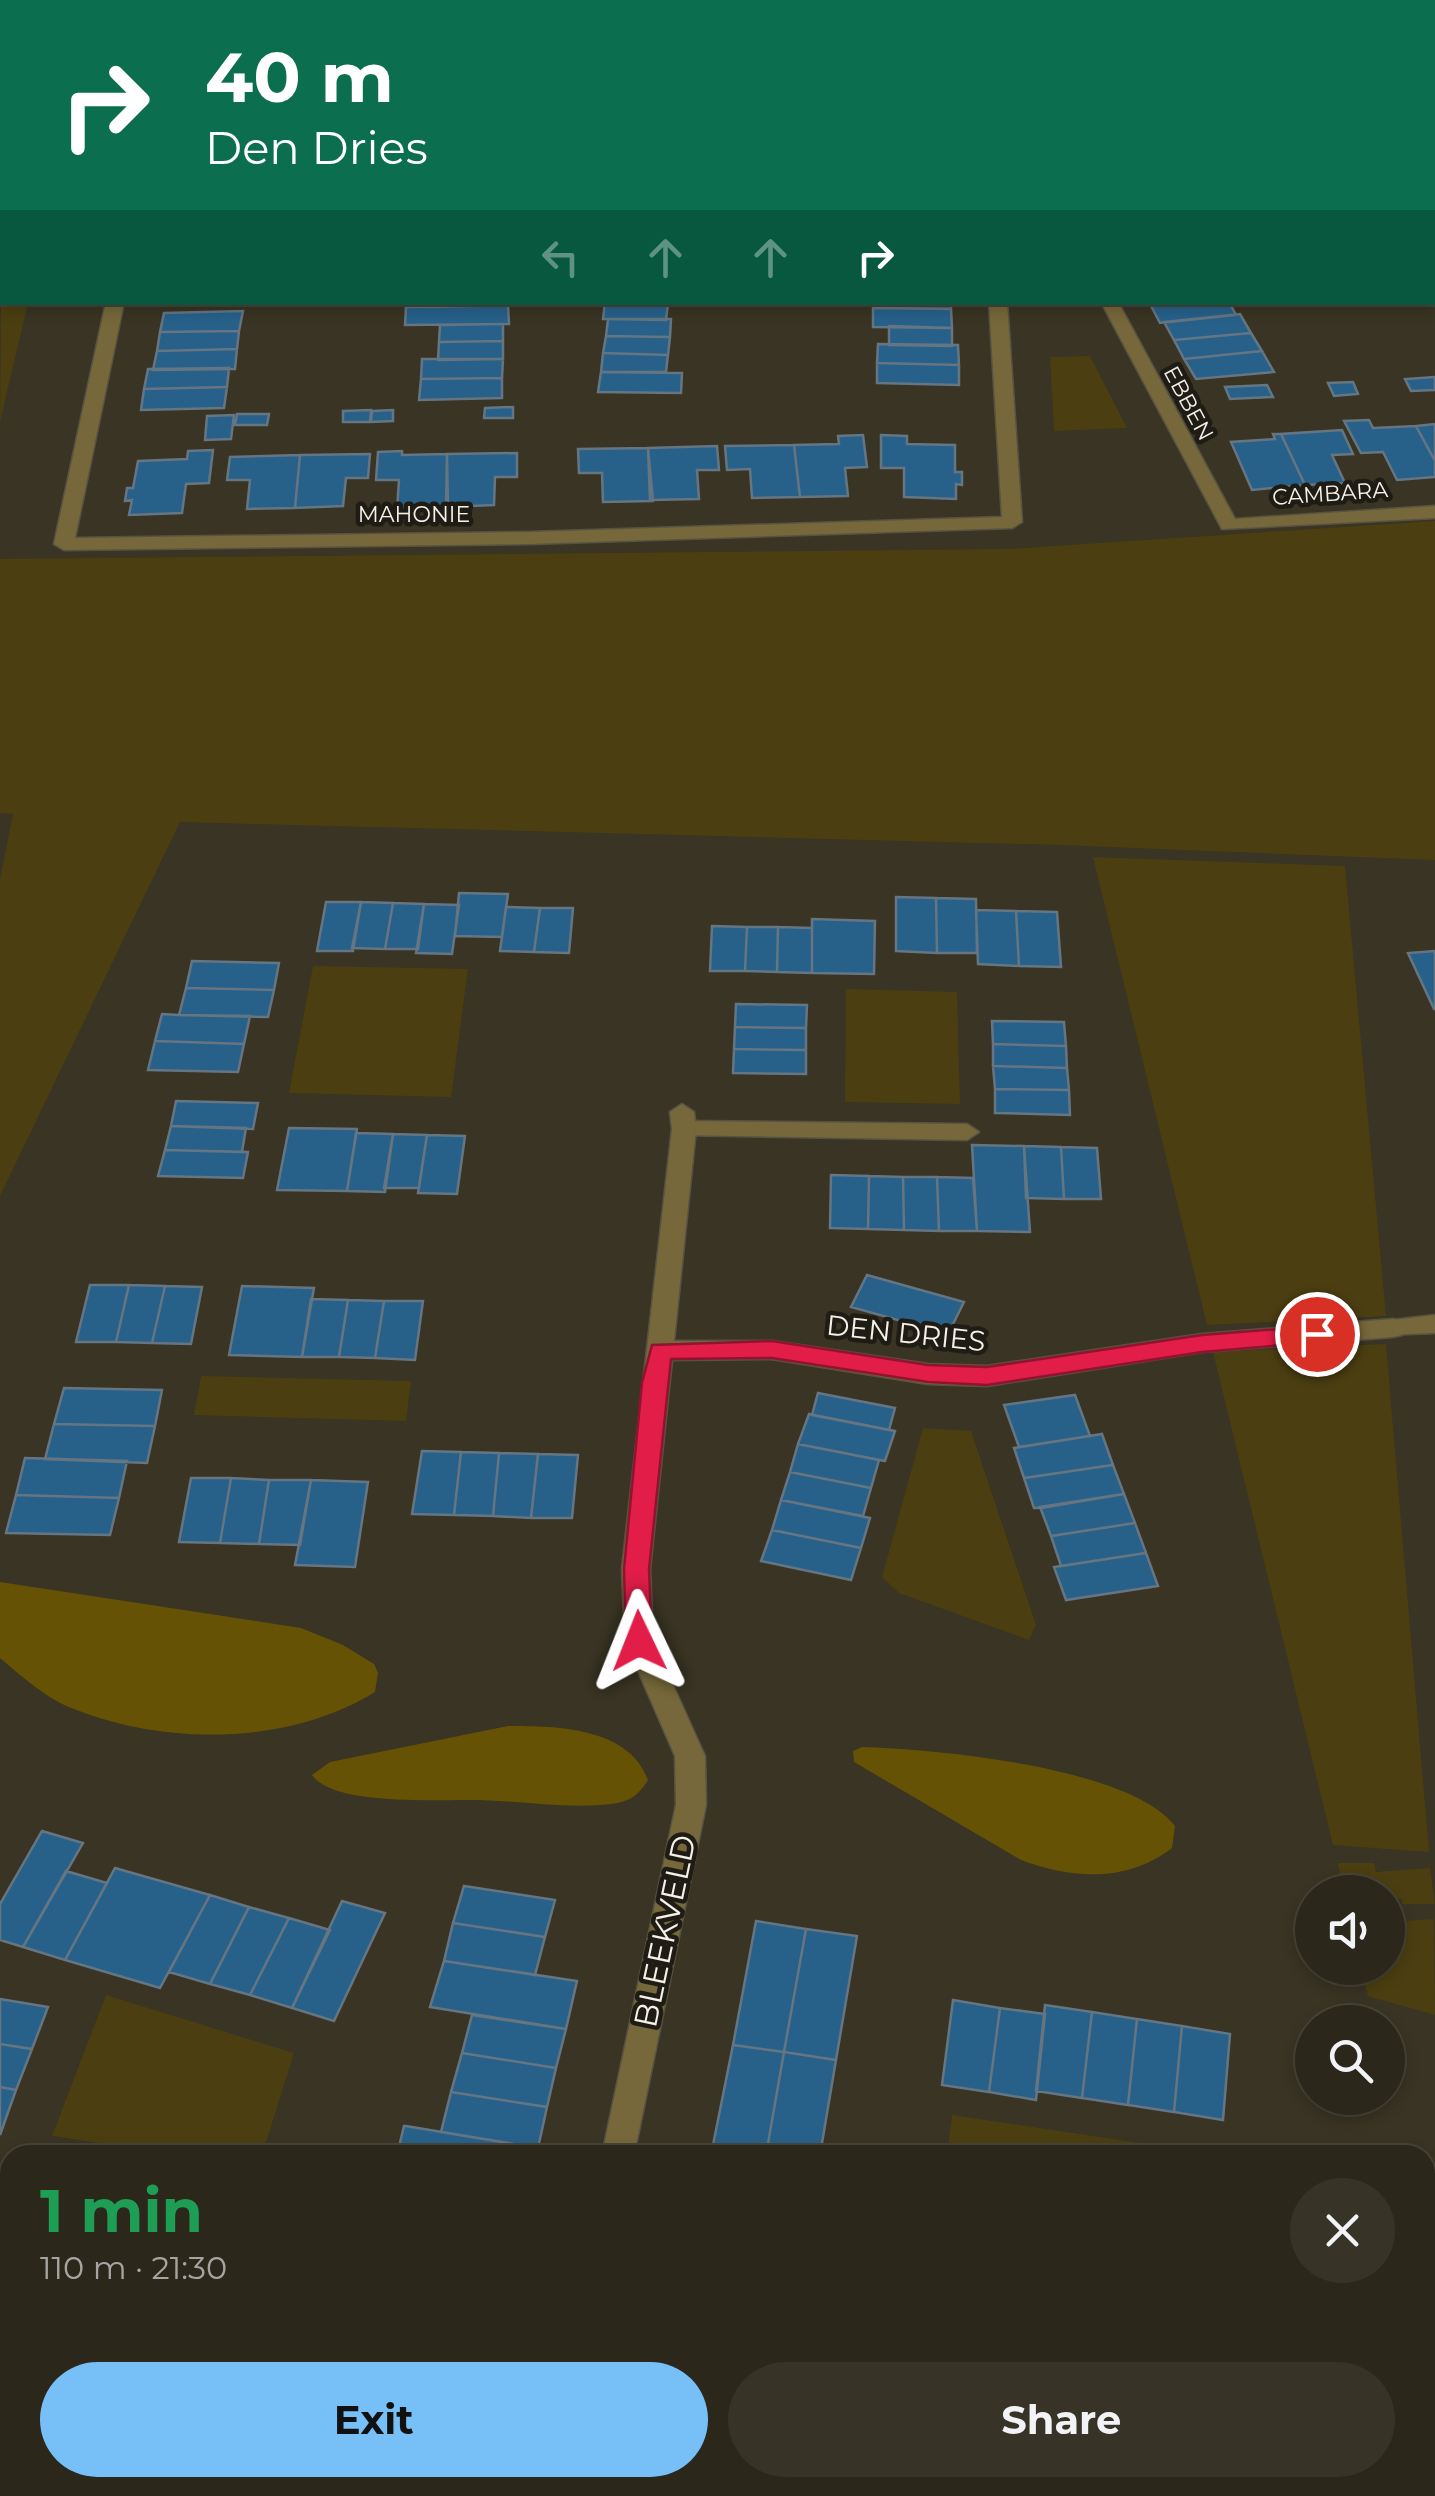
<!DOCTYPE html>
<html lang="en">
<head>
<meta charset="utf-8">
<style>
  body { margin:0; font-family:Montserrat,sans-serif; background:#373327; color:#f1f3f6; height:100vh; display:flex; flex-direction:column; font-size:38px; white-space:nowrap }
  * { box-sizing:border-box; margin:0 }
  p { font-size:32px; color:#a6a5a2 }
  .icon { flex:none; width:55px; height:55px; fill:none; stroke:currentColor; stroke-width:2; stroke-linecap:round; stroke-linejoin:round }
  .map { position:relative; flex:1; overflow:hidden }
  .sheet { position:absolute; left:0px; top:2145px; width:1435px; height:352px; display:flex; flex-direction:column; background:#2b271a; border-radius:30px 30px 0 0; box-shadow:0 5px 15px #0003,0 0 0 2px #474439 }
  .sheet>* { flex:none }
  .guide { position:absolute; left:0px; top:0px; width:1435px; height:305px; box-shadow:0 5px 15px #0003,0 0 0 2px #474439; background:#0b6e4f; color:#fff; overflow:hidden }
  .buttons { position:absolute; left:1295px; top:1875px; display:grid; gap:20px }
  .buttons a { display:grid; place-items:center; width:110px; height:110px; border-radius:50%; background:#2b271a; box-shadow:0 5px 15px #0003,0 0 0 2px #474439; font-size:50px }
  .pin { position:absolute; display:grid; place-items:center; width:85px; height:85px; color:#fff; margin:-42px; border:5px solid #fff; border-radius:50%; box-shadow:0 2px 10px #0007 }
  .me { position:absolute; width:110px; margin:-55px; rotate:358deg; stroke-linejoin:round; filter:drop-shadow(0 0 8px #0008) }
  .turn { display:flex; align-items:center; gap:35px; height:210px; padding:0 40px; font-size:45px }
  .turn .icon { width:130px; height:130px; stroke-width:2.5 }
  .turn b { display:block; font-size:70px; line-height:85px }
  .lanes { display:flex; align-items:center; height:95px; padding:0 40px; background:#0003; justify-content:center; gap:50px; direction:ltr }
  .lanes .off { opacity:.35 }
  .round { display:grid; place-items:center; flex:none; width:105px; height:105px; border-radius:52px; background:#373327 }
  .headline { display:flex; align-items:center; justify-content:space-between; height:170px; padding:0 40px }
  h1 { font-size:60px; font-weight:700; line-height:75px; color:#1e9e55 }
  .primary-button { display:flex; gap:20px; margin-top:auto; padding:20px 40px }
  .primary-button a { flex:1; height:115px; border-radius:60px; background:#77c0f7; color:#111; font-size:40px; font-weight:700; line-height:115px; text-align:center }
  .primary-button a+a { background:#373327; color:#f1f3f6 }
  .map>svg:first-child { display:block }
  .green { fill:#4b3e11 }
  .water { fill:#655205 }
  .building { fill:#27618a; stroke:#657582; stroke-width:2.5 }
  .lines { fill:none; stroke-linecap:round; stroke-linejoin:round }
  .lane-casing { stroke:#575242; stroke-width:3 }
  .street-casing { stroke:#575242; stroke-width:3 }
  .lane { fill:#76683a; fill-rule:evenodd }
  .street { fill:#76683a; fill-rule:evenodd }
  .route { fill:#e11d48; stroke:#92132f; stroke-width:2.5 }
  .labels { text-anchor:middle; stroke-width:9; stroke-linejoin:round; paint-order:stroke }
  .far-street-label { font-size:22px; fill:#f5f1e7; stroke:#1e1c14 }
  .street-label { font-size:28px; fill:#f5f1e7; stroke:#1e1c14 }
  .near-street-label { font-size:32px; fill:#f5f1e7; stroke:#1e1c14 }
</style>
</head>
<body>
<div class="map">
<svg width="1435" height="2496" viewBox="0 0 1435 2496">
  <rect width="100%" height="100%" fill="#393423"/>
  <path class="green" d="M2 187V302L28 303 0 422Z
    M1090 356 1127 428 1054 431 1050 357Z
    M1435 521V860L1061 845 180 822 0 1196V879L13 814 0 813V559L1008 549Z
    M1093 857 1345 866 1386 1316 1207 1325Z
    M313 966 468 969 451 1097 289 1093Z
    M846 989 957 992 960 1104 845 1102Z
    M1386 1344 1429 1852 1333 1845 1213 1352Z
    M201 1376 411 1381 406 1421 194 1415Z
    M923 1428 971 1431 1036 1625 1029 1640 899 1593 882 1577Z
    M1338 1863H1374L1376 1872 1430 1868 1435 1904H1402V1899H1388V1892H1343Z
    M1434 1919 1435 2015 1368 1996 1361 1968H1388V1922Z
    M106 1995 294 2053 262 2155H179L52 2136Z
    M952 2115 1187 2150V2155H947Z
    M26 2488H173L171 2496H25Z"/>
  <path class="water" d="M0 1582 301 1628 343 1645 374 1664 378 1673 375 1692C288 1746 162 1746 69 1707 45 1697 20 1675 0 1658Z
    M508 1726C556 1726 629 1727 648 1780 639 1795 629 1802 611 1804 567 1809 522 1801 478 1800 442 1799 334 1807 312 1775L330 1762Z
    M862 1747C935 1749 1130 1767 1175 1826L1172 1848C1126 1883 1073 1879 1021 1860L854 1762 853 1751Z"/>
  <path class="building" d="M430 302H508V305L429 307Z
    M605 302 668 303 666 320 603 319Z
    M873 302H951V309L873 308Z
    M1229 302 1236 315 1160 323 1150 304Z
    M508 305 509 324 405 325 406 307Z
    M873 308 951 309 952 328 873 327Z
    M243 311 239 331 160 332 164 313Z
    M1240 314 1251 333 1174 340 1164 322Z
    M608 319H671L670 337 606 336Z
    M503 324V341L439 342 440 325Z
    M889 326 952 328V346L889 345Z
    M239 331 237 349 157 351 160 332Z
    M1251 333 1262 351 1184 359 1174 340Z
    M606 336 670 337 668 355 603 353Z
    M503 341V359L438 360 439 342Z
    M878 344 958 345 959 365 877 363Z
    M237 349 235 369 153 370 157 351Z
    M1262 351 1274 372 1196 379 1184 359Z
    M603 353 668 355 666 372H601Z
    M422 359H503L502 378 421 379Z
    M877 363 959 365V385L877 383Z
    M148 369 229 368V369L227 387 144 389Z
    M601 372 682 373 681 393 598 392Z
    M1435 377V390L1411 391 1405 379Z
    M502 378V398L419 400 421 379Z
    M1353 382 1358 394 1334 396 1328 383Z
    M1267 385 1273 397 1230 399 1225 387Z
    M227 387 224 408 141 410 144 389Z
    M513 407V418H484L485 408Z
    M371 410 370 422H343V411Z
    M393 410V421L371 422 372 411Z
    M237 414H269L267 425H235Z
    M234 415 231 439 205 440 207 416Z
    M1369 420 1373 428 1416 426 1435 461V477L1397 480 1383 452 1361 453 1344 421Z
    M1435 424V461L1416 426Z
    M1342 430 1353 454 1332 455 1345 483 1305 485 1281 434Z
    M1273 434H1281L1305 485 1252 490 1231 442 1275 439Z
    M863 435 867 467 845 468 848 496 800 497 794 445 839 444 838 436Z
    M881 435 907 436V444L955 445V472H962V485L956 484V499L904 497V468H881Z
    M794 445 800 497 752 498 750 469 727 470 725 446Z
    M717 446 719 470H697L699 499 650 500 648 448Z
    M648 448 653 501 603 502 602 473H579L578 449Z
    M213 450 209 483 186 484 182 513 129 515 132 500 125 501 127 488H133L138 461 187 459 188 451Z
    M402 451V455L447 454 448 508 397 509 399 480H376L378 452Z
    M517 453V477H495L494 505 446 507 447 454Z
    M370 454 368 478H346L343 506 295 508 300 455Z
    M300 455 295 508 247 509 250 480H227L230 457Z
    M459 893 508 894 502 937 455 936Z
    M896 897 936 898 937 953 896 951Z
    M936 898 976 899 977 953H937Z
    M326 902H361L353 951H317Z
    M361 902 393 903 385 949 352 948Z
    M393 903 424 904 418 949H385Z
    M424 904 459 905 452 954 416 953Z
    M506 907 540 908 534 952 500 951Z
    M540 908H573L569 953 534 952Z
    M976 910 1016 911 1019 966 978 964Z
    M1016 911 1057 912 1061 967 1019 966Z
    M812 919 875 921 874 974 812 973Z
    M712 926 747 927 745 971H710Z
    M747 927H778L777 972 745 971Z
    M778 927 812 928V973L777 972Z
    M1435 951V1009H1434L1408 953Z
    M192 961 279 963 274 990 186 988Z
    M186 988 274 990 268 1017 179 1015Z
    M736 1004 807 1005 806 1028 735 1027Z
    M162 1014 179 1015 250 1016 244 1044 155 1041Z
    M992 1021 1064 1022 1066 1046 993 1044Z
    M735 1027 806 1028V1050L734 1049Z
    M155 1041 244 1044 238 1072 148 1070Z
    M993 1044 1066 1046 1067 1068 993 1066Z
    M734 1049 806 1050V1074L733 1073Z
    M993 1066 1067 1068 1069 1090 995 1089Z
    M995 1089 1069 1090 1070 1115 995 1113Z
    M176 1101 258 1103 253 1129 171 1126Z
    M171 1126 246 1128 242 1152 165 1150Z
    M289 1128 357 1129 347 1191 277 1190Z
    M356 1133 393 1134 385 1192 347 1191Z
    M393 1134 427 1135 419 1188H384Z
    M427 1135 465 1136 457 1194 418 1193Z
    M972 1145 1024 1146 1030 1232 977 1231Z
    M1024 1146 1061 1147 1064 1199 1026 1198Z
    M1061 1147 1097 1148 1101 1199H1064Z
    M165 1150 248 1152 243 1178 158 1176Z
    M831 1175 869 1176 868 1229 830 1228Z
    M869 1176 903 1177 904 1230 868 1229Z
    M903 1177H937L939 1231 904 1230Z
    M937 1177 973 1178 977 1231H939Z
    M867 1275 964 1302 948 1334 851 1307Z
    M90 1285H129L116 1342H76Z
    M129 1285 165 1286 152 1343 116 1342Z
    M165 1286 202 1287 191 1344 152 1343Z
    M242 1286 314 1288 302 1357 229 1355Z
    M311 1299 348 1300 339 1357H302Z
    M348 1300 384 1301 375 1358 339 1357Z
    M384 1301H423L415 1360 375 1358Z
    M64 1388 162 1390 155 1426 54 1424Z
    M818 1393 895 1408 889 1430 812 1415Z
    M1075 1395 1090 1436 1019 1447 1004 1405Z
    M809 1414 895 1431 885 1461 798 1444Z
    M54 1424 155 1426 147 1463 45 1459Z
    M1102 1434 1113 1465 1024 1478 1014 1448Z
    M798 1444 879 1460 871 1488 790 1472Z
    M422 1451 461 1452 454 1515 412 1514Z
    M461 1452 499 1453 493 1516 454 1515Z
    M499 1453 538 1454 531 1518 493 1516Z
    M538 1454 578 1455 572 1518H531Z
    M25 1458 127 1461 119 1498 16 1495Z
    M1113 1465 1124 1494 1041 1508H1034L1024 1478Z
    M790 1472 871 1488 863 1516 781 1500Z
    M191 1478H231L220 1543 179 1542Z
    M231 1478 269 1480 259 1544 220 1543Z
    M269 1480H311L300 1545 259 1544Z
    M311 1480 368 1482 355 1567 295 1565Z
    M1124 1494 1135 1523 1051 1536 1040 1507Z
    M16 1495 119 1498 110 1535 6 1533Z
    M781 1500 870 1518 861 1548 772 1530Z
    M1135 1523 1146 1553 1061 1566 1051 1536Z
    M772 1530 861 1548 851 1580 761 1561Z
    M1146 1553 1158 1586 1066 1600 1054 1567Z
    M42 1831 83 1843 23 1947 0 1940V1904Z
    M115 1868 210 1895 160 1988 65 1960Z
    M66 1871 107 1883 65 1960 23 1947Z
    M464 1886 555 1900 545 1937 453 1923Z
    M210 1895 249 1907 210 1984 169 1972Z
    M342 1901 385 1913 334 2021 292 2008Z
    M249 1907 289 1918 250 1995 210 1984Z
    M289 1918 330 1930 292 2008 250 1995Z
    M756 1921 806 1929 784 2052 733 2045Z
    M453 1923 545 1937 535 1975 444 1961Z
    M806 1929 857 1936 836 2060 784 2052Z
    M444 1961 577 1981 566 2029 430 2007Z
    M0 1999 48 2007 32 2049 0 2044Z
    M953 2000 1000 2008 989 2092 942 2085Z
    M1045 2005 1092 2012 1082 2098 1036 2091Z
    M1000 2008 1045 2014 1036 2100 989 2092Z
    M1092 2012 1137 2019 1128 2105 1082 2098Z
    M472 2015 566 2029 556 2068 462 2053Z
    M1137 2019 1182 2026 1174 2112 1128 2105Z
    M1182 2026 1230 2034 1223 2120 1174 2112Z
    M0 2044 32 2049 16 2090 0 2087Z
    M733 2045 784 2052 766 2155H711Z
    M784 2052 836 2060 820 2155H766Z
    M462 2053 556 2068 547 2107 451 2092Z
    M0 2087 16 2090 0 2135Z
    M451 2092 547 2107 538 2148 441 2132Z
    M404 2126H406L538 2148 537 2155H397Z
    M0 2220 10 2222V2275L0 2273Z
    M0 2273 10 2275V2308L3 2328Z"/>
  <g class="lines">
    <g class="lane-casing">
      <path id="lane" d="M583 0H599V2H584Z
        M684 1121 967 1124 979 1132 967 1140 675 1135 672 1129Z
        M1393 1319 1402 1321 1406 1328 1402 1335 1393 1337 1202 1352 987 1386 928 1384 772 1359 763 1357 759 1350 763 1343 772 1341 928 1364 987 1366 1202 1334Z"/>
    </g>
    <g class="street-casing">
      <path id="street" d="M1401 0H1417L1419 2H1403Z
        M1432 41 1435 42V56L1432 55Z
        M0 55H2V65H0Z
        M2 102V115L0 116V103Z
        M106 302H124L75 538 530 532 1002 517 989 302H1007L1022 522 1012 528 530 544 64 550 54 544Z
        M1101 302H1118L1235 519 1435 506V518L1222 529Z
        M682 1104 694 1112 696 1129 674 1341H772L781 1343 785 1350 781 1357 772 1359 672 1360 650 1569 653 1641 705 1756 706 1805 634 2155H602L676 1805 675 1756 625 1641 622 1569 672 1129 670 1112Z
        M1435 1315V1333L1384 1335 1380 1328 1384 1321Z
        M526 2488H560L558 2496H524Z"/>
    </g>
    <use href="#lane" class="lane"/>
    <use href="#street" class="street"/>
  </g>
  <path class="route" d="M1317 1326 1329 1334 1317 1342 1202 1352 987 1385 928 1382 772 1358 671 1359 649 1569 652 1641 648 1648H630L626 1641 624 1569 642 1383 652 1345 772 1341 928 1365 987 1367 1202 1335Z"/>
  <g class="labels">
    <g class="far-street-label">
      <text transform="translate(1189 403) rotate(62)" y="8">EBBEN</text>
      <text transform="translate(1330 493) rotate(-4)" y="8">CAMBARA</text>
      <text x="414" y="522">MAHONIE</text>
    </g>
    <g class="street-label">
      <text transform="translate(906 1333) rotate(6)" y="10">DEN DRIES</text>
    </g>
    <g class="near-street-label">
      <text transform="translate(665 1931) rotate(-78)" y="11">BLEEKVELD</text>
    </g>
  </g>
</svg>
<div class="buttons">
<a><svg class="icon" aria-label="sound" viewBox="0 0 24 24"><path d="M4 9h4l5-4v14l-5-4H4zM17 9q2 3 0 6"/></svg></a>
<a><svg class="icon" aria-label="search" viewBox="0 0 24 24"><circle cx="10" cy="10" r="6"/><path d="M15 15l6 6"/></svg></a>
</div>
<div class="pin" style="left:1317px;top:1334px;background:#d93025"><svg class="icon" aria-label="arrive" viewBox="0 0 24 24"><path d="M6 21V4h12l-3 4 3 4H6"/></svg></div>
<svg class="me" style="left:639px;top:1641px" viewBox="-20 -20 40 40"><path d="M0-17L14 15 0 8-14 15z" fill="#e11d48" stroke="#fff" stroke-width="4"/></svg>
<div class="guide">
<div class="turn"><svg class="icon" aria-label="right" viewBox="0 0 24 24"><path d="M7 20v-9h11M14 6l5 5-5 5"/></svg><div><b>40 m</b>Den Dries</div></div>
<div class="lanes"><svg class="icon off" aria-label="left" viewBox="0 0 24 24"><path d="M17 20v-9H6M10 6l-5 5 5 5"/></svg><svg class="icon off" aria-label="ahead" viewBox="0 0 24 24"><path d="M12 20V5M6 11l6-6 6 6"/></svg><svg class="icon off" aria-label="ahead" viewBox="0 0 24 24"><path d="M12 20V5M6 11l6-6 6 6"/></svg><svg class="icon" aria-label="right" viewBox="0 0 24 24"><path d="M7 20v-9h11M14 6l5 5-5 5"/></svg></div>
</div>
<section class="sheet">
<div class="headline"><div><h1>1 min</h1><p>110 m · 21:30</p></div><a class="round"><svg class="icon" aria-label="close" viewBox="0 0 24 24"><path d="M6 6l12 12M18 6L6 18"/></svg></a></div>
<div class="primary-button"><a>Exit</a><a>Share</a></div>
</section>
</div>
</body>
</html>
